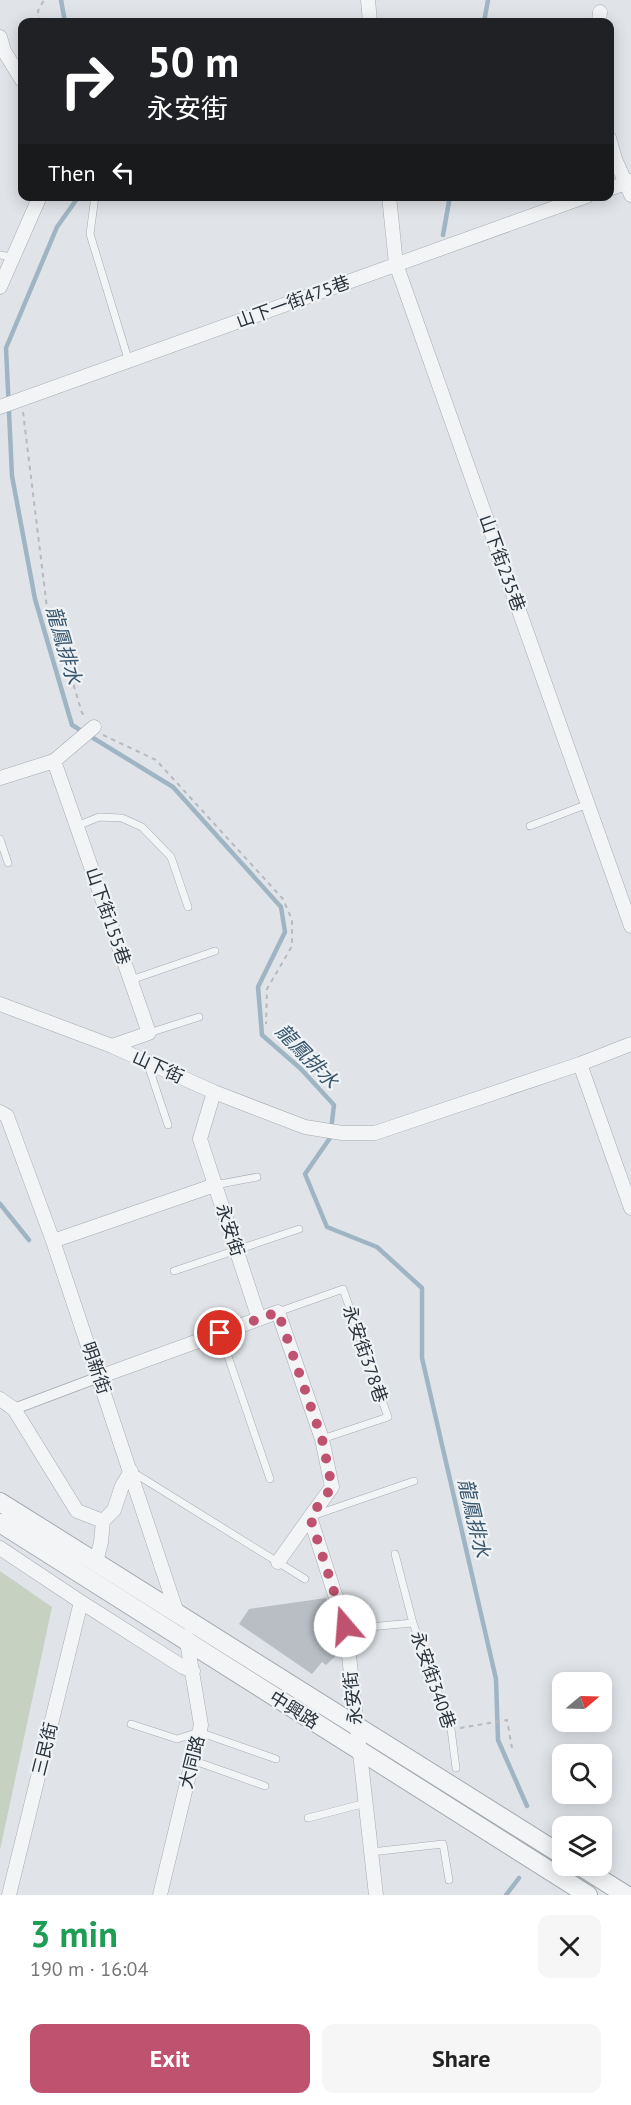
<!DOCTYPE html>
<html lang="en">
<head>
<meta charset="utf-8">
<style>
  body { margin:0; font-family:"PT Sans","Noto Sans TC",sans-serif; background:#f6f6f6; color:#222; height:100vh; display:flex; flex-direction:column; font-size:22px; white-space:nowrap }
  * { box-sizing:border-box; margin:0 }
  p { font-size:20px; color:#767676 }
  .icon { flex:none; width:33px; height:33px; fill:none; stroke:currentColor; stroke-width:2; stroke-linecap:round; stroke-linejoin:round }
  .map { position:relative; height:1895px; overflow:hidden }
  .panel { display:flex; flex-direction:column; background:#fff; flex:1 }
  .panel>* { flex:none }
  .banner { position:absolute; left:18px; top:18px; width:596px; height:183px; border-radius:12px; box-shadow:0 3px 15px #0003; background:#202124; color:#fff; overflow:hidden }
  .needle { width:39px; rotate:71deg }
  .controls { position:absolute; left:552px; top:1672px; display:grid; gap:12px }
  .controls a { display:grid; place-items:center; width:60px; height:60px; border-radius:12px; background:#fff; box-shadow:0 3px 15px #0003; font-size:30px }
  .pin { position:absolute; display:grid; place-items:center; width:51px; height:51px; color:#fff; margin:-26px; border:3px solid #fff; border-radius:50%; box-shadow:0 2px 6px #0007 }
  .me { position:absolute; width:66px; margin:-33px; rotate:342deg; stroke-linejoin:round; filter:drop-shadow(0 0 4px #0008) }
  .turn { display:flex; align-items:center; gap:21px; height:126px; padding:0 30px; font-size:27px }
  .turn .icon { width:78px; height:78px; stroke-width:2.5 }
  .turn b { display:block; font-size:42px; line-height:51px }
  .then { display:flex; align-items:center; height:57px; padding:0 30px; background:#0003; gap:12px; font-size:22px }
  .round { display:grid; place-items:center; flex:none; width:63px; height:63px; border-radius:12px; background:#f6f6f6 }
  .headline { display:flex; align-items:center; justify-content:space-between; height:102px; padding:0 30px }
  h1 { font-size:36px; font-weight:600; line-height:45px; color:#1e9e55 }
  .action { display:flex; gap:12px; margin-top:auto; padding:12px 30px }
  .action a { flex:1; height:69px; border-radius:12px; background:#bf526f; color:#fff; font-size:24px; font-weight:600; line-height:69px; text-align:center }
  .action a+a { background:#f6f6f6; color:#222 }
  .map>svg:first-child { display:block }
  .green { fill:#c7d1c2 }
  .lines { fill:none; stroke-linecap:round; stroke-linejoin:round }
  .stream { stroke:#9fb5c4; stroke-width:4.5 }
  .building { fill:#b8bec4 }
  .service-casing { stroke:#a6abb1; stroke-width:8 }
  .pedestrian-casing { stroke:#a6abb1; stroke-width:12 }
  .minor-casing { stroke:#a6abb1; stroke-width:15 }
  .tertiary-casing { stroke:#a6abb1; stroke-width:20 }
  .path { stroke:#b6babe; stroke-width:2; stroke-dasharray:4.5 4.5; stroke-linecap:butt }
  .service { stroke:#f2f4f6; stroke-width:7 }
  .pedestrian { stroke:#f2f4f6; stroke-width:10 }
  .minor { stroke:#f2f4f6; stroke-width:14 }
  .tertiary { stroke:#f2f4f6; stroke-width:18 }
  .route { stroke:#bf526f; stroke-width:10; stroke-dasharray:0 18 }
  .labels { text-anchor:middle; stroke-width:4.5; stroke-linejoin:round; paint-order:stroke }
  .street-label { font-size:18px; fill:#2b333d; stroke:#eff3f5 }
  .water-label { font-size:20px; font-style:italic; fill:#39566d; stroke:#eff3f5 }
</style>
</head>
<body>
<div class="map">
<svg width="631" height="1895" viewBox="0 0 631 1895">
  <rect width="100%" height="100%" fill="#e0e4e8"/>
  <path class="green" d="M0 1571 52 1607 0 1850Z"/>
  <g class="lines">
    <path class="stream" d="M61 0 65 22
      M484 22 488 0
      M79 196 57 227 6 348 12 476 35 599 72 725 173 787 281 907 285 932 258 987 262 1035 301 1069 334 1105 330 1138 305 1174 327 1227 377 1247 422 1288V1358L496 1679 498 1740 527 1806
      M443 235 450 196
      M0 1204 29 1240
      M506 1895 519 1878"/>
  </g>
  <path class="building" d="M326 1598 337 1631 340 1652 326 1665 322 1662 312 1674 239 1624 249 1609Z"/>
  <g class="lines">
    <g class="service-casing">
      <path id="service" d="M95 196 90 234 129 362
        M0 255 12 257
        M77 826 99 817 122 818 142 827 171 857 188 907
        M530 826 588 804
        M0 839 8 863
        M131 980 215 951
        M149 1033 199 1017
        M147 1062 168 1125
        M215 1185 257 1177
        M174 1271 299 1229
        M278 1312 343 1289 388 1417 322 1439
        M220 1333 270 1479
        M131 1471 305 1579
        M315 1515 414 1481
        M395 1554 413 1623
        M346 1629 413 1623 451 1729 456 1768
        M131 1724 177 1739 199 1732 276 1759
        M192 1760 265 1786
        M308 1818 366 1803
        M371 1852 443 1844 449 1880"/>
    </g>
    <g class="pedestrian-casing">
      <path id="pedestrian" d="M14 1409 99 1377"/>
    </g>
    <g class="minor-casing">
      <path id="minor" d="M368 0 370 22
        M599 22 600 12
        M0 37 4 51 22 80
        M609 138 615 159 631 195
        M609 189 631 181
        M389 196 396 264 631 926
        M0 287 40 196
        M0 407 587 196
        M54 761 149 1033 112 1046
        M0 778 54 761 94 727
        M0 1004 112 1046 214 1092 305 1127 342 1133H375L580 1064 631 1044
        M580 1064 631 1208
        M214 1092 200 1139 259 1319
        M0 1112 7 1116 53 1241 178 1616
        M53 1241 215 1185
        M99 1377 278 1312 322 1439 332 1487 310 1517 346 1629 376 1895
        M0 1399 14 1409 77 1511 103 1521 101 1542 96 1562
        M103 1521 114 1510 122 1486 131 1471
        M0 1548 81 1602 183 1667 193 1671
        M278 1562 310 1517
        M9 1895 81 1602
        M160 1895 201 1725 186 1636"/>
    </g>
    <g class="tertiary-casing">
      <path id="tertiary" d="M0 1502 562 1855
        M0 1523 588 1895
        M580 1866 626 1895"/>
    </g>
    <path class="path" d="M40 22 38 11 44 0
      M23 412 47 608 61 643 82 713 85 716
      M103 735 156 760 283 899 292 920V946L267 989 266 1024
      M460 1728 507 1720 512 1748"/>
    <use href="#service" class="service"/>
    <use href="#pedestrian" class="pedestrian"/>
    <use href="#minor" class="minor"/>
    <use href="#tertiary" class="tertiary"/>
  </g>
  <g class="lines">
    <path class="route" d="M220 1333 278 1312 322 1439 332 1487 310 1517 345 1626"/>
  </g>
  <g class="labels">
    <g class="street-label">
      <text transform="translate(293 302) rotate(-20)" y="6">山下一街475巷</text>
      <text transform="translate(502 563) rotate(70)" y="6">山下街235巷</text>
      <text transform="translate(108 916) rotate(71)" y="6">山下街155巷</text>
      <text transform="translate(158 1067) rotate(24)" y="6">山下街</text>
      <text transform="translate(230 1230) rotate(72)" y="6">永安街</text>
      <text transform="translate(365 1354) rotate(71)" y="6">永安街378巷</text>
      <text transform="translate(96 1368) rotate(71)" y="6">明新街</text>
      <text transform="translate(433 1680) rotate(71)" y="6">永安街340巷</text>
      <text transform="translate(353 1698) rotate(-96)" y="6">永安街</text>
      <text transform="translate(294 1710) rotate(32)" y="6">中興路</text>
      <text transform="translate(45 1749) rotate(-76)" y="6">三民街</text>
      <text transform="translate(192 1762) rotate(-76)" y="6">大同路</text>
    </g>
    <g class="water-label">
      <text transform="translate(64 645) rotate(74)" y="7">龍鳳排水</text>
      <text transform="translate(307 1056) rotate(46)" y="7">龍鳳排水</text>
      <text transform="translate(474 1518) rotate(77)" y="7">龍鳳排水</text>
    </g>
  </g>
</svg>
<div class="controls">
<a><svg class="needle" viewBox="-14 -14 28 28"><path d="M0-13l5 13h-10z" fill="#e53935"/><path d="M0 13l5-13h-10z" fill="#767676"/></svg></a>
<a><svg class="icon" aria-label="search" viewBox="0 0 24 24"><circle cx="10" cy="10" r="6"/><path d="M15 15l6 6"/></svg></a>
<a><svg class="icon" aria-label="layers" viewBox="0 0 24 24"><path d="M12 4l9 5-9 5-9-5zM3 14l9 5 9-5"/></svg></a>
</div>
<div class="pin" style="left:220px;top:1333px;background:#d93025"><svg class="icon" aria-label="arrive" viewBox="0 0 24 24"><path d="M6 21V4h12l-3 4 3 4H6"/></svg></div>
<svg class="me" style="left:345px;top:1626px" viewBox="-20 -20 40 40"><circle r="19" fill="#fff"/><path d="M0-13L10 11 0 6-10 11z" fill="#bf526f"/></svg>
<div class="banner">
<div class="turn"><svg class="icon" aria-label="right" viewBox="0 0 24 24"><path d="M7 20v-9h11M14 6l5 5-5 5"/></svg><div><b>50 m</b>永安街</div></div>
<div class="then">Then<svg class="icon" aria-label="left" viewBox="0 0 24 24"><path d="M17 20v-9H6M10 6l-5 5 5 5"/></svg></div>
</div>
</div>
<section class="panel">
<div class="headline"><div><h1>3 min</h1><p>190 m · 16:04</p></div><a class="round"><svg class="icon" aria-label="close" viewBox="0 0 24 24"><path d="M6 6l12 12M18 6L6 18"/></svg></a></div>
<div class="action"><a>Exit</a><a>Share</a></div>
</section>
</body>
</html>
